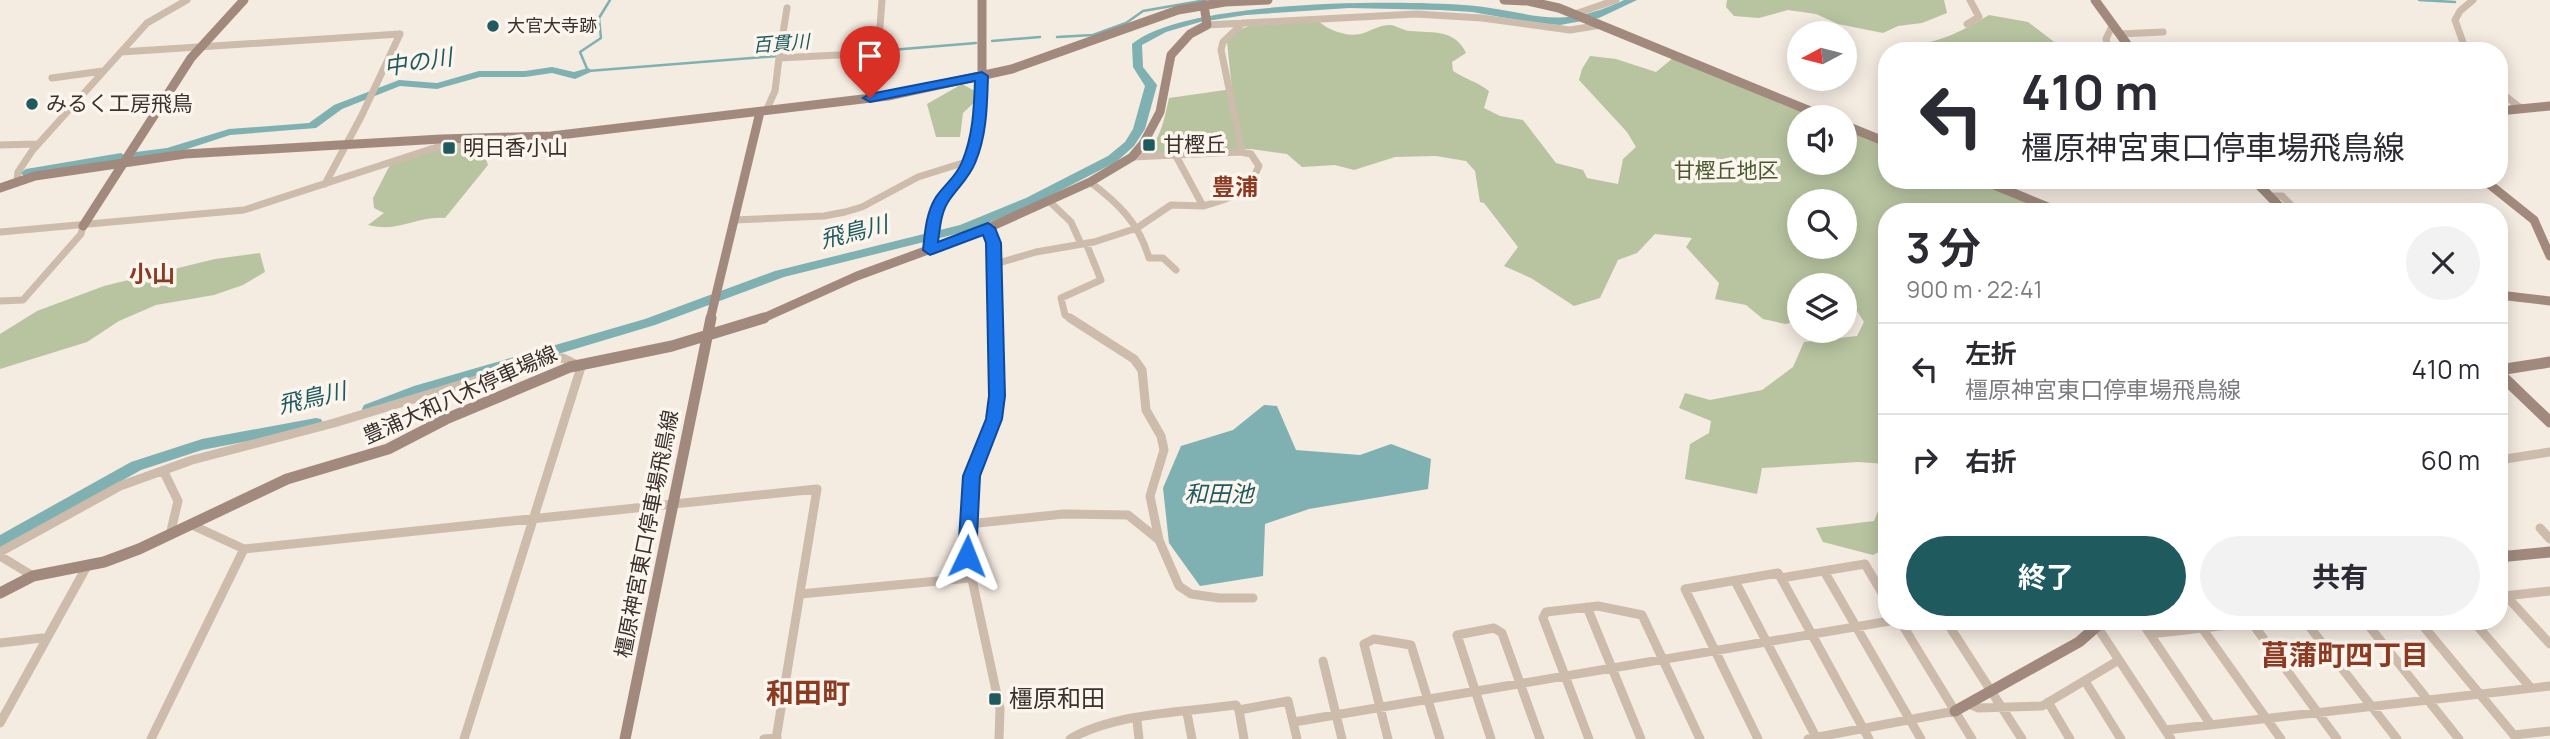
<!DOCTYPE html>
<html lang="ja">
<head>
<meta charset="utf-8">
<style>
  body { margin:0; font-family:Manrope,"Noto Sans JP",sans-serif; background:#f2f2f3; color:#2b2b33; height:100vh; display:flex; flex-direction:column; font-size:26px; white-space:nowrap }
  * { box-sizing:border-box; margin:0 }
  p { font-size:23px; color:#7c7c81 }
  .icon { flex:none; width:38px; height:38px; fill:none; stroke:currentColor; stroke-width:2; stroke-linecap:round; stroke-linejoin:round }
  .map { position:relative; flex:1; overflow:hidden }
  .sheet { position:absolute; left:1878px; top:203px; width:630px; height:427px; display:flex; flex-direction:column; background:#fff; border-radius:28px; box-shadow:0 4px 18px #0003 }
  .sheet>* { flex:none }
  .banner { position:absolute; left:1878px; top:42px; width:630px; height:147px; border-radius:28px; box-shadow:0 4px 18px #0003; background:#fff; color:#2b2b33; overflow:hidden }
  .needle { width:46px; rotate:263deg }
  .buttons { position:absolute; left:1787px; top:21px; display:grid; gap:14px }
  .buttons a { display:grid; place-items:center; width:70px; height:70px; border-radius:50%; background:#fff; box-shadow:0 4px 18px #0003; font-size:35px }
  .pin { position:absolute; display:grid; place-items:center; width:60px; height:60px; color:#fff; margin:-72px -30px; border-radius:50% 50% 50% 0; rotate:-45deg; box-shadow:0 0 7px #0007 }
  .pin .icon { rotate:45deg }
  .me { position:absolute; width:77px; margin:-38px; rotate:2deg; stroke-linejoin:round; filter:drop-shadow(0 0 5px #0008) }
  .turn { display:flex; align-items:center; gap:24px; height:147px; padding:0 28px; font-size:32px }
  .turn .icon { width:91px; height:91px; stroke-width:2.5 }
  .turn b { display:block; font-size:49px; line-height:60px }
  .round { display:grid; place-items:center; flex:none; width:74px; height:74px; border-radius:37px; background:#f2f2f3 }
  .summary { display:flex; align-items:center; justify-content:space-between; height:119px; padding:0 28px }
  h1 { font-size:42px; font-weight:700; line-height:52px }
  .action { display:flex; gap:14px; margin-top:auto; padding:14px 28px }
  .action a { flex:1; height:80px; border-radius:42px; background:#1f5a5e; color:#fff; font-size:28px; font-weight:700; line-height:80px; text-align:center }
  .action a+a { background:#f2f2f3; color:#2b2b33 }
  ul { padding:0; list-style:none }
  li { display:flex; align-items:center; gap:21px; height:91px; padding:0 28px; border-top:2px solid #e1e1e2 }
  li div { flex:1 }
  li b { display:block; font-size:26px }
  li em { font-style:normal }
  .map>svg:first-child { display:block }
  .green { fill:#b8c4a0; fill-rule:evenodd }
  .water { fill:#7fb0b2 }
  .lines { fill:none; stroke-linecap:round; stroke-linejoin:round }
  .stream { stroke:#7fb0b2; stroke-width:2.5 }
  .river { fill:#7fb0b2; fill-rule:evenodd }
  .street-far1 { stroke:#cdbbac; stroke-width:7 }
  .street { stroke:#cdbbac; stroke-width:9 }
  .secondary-far1 { stroke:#a18a7d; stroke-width:9 }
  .secondary { stroke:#a18a7d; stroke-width:11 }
  .route { fill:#1a73e8; stroke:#114b97; stroke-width:2 }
  .poi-dot { fill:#1f5a5e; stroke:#fbf5ee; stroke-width:2.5 }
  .labels { text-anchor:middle; stroke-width:7; stroke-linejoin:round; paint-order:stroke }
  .far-poi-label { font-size:18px; fill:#3b302b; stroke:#fbf5ee; text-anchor:start }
  .far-water-label { font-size:19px; font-style:italic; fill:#1f5a5e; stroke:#fbf5ee }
  .poi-label { font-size:21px; fill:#3b302b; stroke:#fbf5ee; text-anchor:start }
  .park-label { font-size:21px; fill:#4a5a2e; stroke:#fbf5ee }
  .street-label { font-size:21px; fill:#3b302b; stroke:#fbf5ee }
  .water-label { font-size:23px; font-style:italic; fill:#1f5a5e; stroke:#fbf5ee }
  .neighbourhood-label { font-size:23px; font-weight:bold; fill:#8c3b22; stroke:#fbf5ee }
  .near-poi-label { font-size:24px; fill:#3b302b; stroke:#fbf5ee; text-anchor:start }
  .near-neighbourhood-label { font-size:28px; font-weight:bold; fill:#8c3b22; stroke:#fbf5ee }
</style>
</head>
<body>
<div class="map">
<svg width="2550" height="739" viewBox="0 0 2550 739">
  <rect width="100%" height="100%" fill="#f4ebe1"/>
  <path class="green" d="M1727 0H1944L1947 13 1922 23 1898 26 1883 33 1838 24 1816 14 1788 10 1759 18 1734 16 1726 7Z
    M1989 15 2028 22 2066 51H1904C1916 41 1917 46 1930 42 1951 37 1971 26 1989 15Z
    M1318 21C1330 31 1348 38 1364 33 1372 30 1380 25 1390 25 1396 25 1403 31 1410 31 1433 33 1455 29 1466 53L1452 62 1453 71C1465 79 1478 82 1489 91L1484 108 1500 116 1523 120 1556 163 1583 170 1587 178 1618 184 1623 159 1636 147 1627 132 1579 80 1582 69 1590 56 1616 59 1656 72 1673 58 1817 117H1799V163H1844L1845 128 1886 145V180H1973L2052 212H1886V464L1858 462 1762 468 1757 494 1685 479 1690 444 1709 433 1711 421 1679 408 1685 393 1710 400 1762 390 1793 367 1804 342 1857 336 1864 322 1857 311 1845 312 1844 285H1799V321L1785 324 1763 319 1746 305 1715 299 1719 283 1686 247 1692 238 1655 234 1637 253 1618 260 1600 298 1574 306 1531 278 1504 266 1518 247 1484 203 1480 202 1475 171 1466 161 1436 156 1395 157 1354 170 1335 165 1302 167 1287 154 1251 149 1143 155C1161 141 1164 120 1169 98L1232 89 1227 42 1239 30 1249 26ZM1799 201H1844V247H1799Z
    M962 84 982 95 963 113 960 137H936L927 104Z
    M481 145 488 165 445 218C414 216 401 233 368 225L384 213 374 208 373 198 390 165 436 150Z
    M260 253 265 272 243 285 214 295 156 305 119 321 87 342 0 369V334L37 311 104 286 215 259Z
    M1886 491V548L1873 555 1823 542 1816 528 1874 521Z"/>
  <path class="water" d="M1264 405 1277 406 1296 450 1360 455 1391 444 1431 459 1428 489 1309 509 1265 524 1263 576 1200 586 1169 543 1163 488 1181 446 1233 430Z"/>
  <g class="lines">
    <path class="stream" d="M610 0 599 18 601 38 580 52 588 71 778 56
      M2419 0 2455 2
      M1057 37 1093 35 1126 23 1143 11 1206 0
      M992 41 1040 37
      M879 51 976 43"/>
    <path class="river" d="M1624 0H1637L1599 18 1560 25 1535 23 1472 12 1440 10 1349 8 1246 15 1200 22 1166 32 1142 45 1143 67 1157 85 1145 129 1134 146 1116 162 1034 204 968 231 784 277 655 325 424 394 369 414 364 413 362 409 364 405 414 386 645 319 775 271 960 225 1026 198 1108 156 1125 142 1133 129 1145 86 1133 67 1132 44C1184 0 1392 0 1464 5 1532 10 1555 33 1624 0Z
      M552 67 574 72 588 68 593 71 575 79 552 73 525 77H480L437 89 400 86 342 109 316 128 230 135 169 155 136 160 130 156 136 152 167 148 229 129 309 123 334 105 399 80 437 83 479 71H525Z
      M121 153 127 157 125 160 26 177 20 173 26 169Z
      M316 418 321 419 323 423 321 427 202 450 141 470 0 549V535L131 462 202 439Z"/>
    <path class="street-far1" d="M1575 14 1616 0
      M1967 24 1979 17 1970 0
      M1207 25 1416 14 1482 18 1570 30 1601 25
      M2120 34 2163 32
      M2109 51 2106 39 2113 24
      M2466 51 2455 20 2460 11 2473 0
      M121 52 400 34
      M779 58 787 8
      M52 78 103 71
      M2499 91 2522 109
      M766 111 775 91 779 58 878 53 882 0
      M0 145 38 144
      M1242 151 1221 50 1223 42 1243 23
      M1132 157 1241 152 1251 154 1259 166C1248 194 1230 199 1203 206L1176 156
      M17 181 18 172 32 151 147 23 187 0
      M1090 182C1118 203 1139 223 1149 258H1163L1176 270
      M325 184 361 117 400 34
      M2269 196H2282L2298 212
      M1049 201 1071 222 1081 244
      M734 220 824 216 845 212 862 207 918 177 969 161
      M988 228 995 258 996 320
      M0 232 244 210 437 147 483 141
      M930 250 940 203 964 172 973 151 979 119 982 76
      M995 264 1036 252 1094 242 1137 228 1171 205 1203 206
      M0 301 23 300 81 234 83 226
      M1073 320 1065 315 1061 298 1101 280 1086 243"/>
    <path class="street" d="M996 318 997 396 994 419 971 476 967 556 1000 709 999 739
      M1070 318 1134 359 1142 370 1146 410 1161 436 1164 450 1150 496 1159 540 1179 586 1191 594 1219 598H1253
      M2499 460 2550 452
      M164 472 178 501 170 535
      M969 524 1064 514 1128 515 1159 540
      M192 525 244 549 817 489 776 739
      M2540 528 2550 539
      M0 552 120 486 192 460 334 423 539 361 563 358 577 365
      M0 556 33 576
      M1824 571 1921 739
      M1735 581 1817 739
      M2499 588 2550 644
      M800 594 970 578
      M2504 596 2550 591
      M1587 607 1641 739
      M1900 621 1972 739
      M1946 621 2022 739
      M2141 621 2211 725
      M2305 621 2397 739
      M2365 621 2459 739
      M2419 621 2517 739
      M2473 621 2531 688
      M2252 623 2337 739
      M2098 628 2171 739
      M2202 628 2281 739
      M2150 634 2265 621
      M0 643 42 638 44 640
      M1323 661 1342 739
      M2085 681 2121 739
      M2048 702 2070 739
      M1969 704 1978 708 2042 706 2119 660
      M1239 710 1244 739
      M1187 713 1192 739
      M1137 721 1139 739
      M1294 722 1890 621
      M0 723 87 566
      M2166 730 2550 686
      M2514 735 2550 731
      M151 739 244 549
      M464 739 582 364
      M764 739 777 738
      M1070 739C1114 713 1185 712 1236 705L1239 710 1288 701 1297 739
      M1388 739 1364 644 1374 639 1411 645 1440 739
      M1491 739 1457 635 1494 628 1502 633 1540 739
      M1589 739 1543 618 1546 612 1598 606 1642 615 1700 739
      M1758 739 1685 589 1778 573 1781 578
      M1808 739 1955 711
      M1869 739 1781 578 1865 564 1886 600"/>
    <path class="secondary-far1" d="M982 0V76
      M1504 0 1528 1 1559 8 1825 117
      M2095 0 2132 51
      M2499 111 2550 106
      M1844 125 1886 142
      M1982 180 2060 212
      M2254 180 2285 212
      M2484 180 2534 220 2550 256
      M0 188 35 176 185 154 441 139 551 136 888 96 1012 69 1178 10 1225 2 1268 0
      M83 226 191 58 244 0
      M2499 295 2550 301
      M710 320 760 112
      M759 320 857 276 988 228 1090 182 1132 157 1143 144 1160 112 1171 55 1190 34 1207 25 1204 5"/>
    <path class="secondary" d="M2499 370 2550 362
      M2499 373 2550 422
      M2499 557 2550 552
      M0 593 33 576 104 562 139 549 287 479 388 449 446 419 570 367 672 346 764 318
      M1955 711 2079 642 2103 621
      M625 739 711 318"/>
  </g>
  <path class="route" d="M982 72 988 76C987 105 987 135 975 163 969 178 959 186 950 199 941 211 940 227 938 242L988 223 995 228 1001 243 1005 396 1002 419 980 476 976 556 974 561 967 564 961 561 958 556 963 476 986 419 989 396 986 243 983 235 930 255 923 250C925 232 926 213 936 197 945 184 956 177 962 162 973 136 974 109 975 81L870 102 863 98 870 94Z"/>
  <g class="poi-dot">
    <circle cx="493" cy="26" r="7"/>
    <circle cx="32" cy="104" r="7"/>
    <rect x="1142" y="138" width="14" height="14" rx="3.5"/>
    <rect x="442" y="141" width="14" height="14" rx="3.5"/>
    <rect x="988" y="692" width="14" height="14" rx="3.5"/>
  </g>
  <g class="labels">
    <g class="far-poi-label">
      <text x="507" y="32">大官大寺跡</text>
    </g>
    <g class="far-water-label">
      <text transform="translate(781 43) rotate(-4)" y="7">百貫川</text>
    </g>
    <g class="poi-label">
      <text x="46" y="111">みるく工房飛鳥</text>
      <text x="1163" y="152">甘樫丘</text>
      <text x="463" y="155">明日香小山</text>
    </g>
    <g class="park-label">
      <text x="1726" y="178">甘樫丘地区</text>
    </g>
    <g class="street-label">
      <text transform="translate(460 395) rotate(-24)" y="7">豊浦大和八木停車場線</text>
      <text transform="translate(647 534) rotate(-79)" y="7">橿原神宮東口停車場飛鳥線</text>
    </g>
    <g class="water-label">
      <text transform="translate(418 62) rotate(-9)" y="8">中の川</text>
      <text transform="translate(854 232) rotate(-14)" y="8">飛鳥川</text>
      <text transform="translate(312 398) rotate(-13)" y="8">飛鳥川</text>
      <text x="1219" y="502">和田池</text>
    </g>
    <g class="neighbourhood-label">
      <text x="1235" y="195">豊浦</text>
      <text x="152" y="282">小山</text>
    </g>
    <g class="near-poi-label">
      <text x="1009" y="707">橿原和田</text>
    </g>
    <g class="near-neighbourhood-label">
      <text x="2345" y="665">菖蒲町四丁目</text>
      <text x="808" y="703">和田町</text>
    </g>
  </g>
</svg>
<div class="buttons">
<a><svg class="needle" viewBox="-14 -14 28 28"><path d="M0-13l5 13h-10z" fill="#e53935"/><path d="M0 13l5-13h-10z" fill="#7c7c81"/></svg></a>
<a><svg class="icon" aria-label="sound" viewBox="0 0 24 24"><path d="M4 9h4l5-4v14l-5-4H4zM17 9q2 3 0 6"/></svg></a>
<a><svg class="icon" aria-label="search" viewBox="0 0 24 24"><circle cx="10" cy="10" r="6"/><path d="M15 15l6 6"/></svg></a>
<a><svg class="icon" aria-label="layers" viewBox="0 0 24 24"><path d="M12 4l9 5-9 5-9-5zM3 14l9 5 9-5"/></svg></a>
</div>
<div class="pin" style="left:870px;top:98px;background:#d93025"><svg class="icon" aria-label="arrive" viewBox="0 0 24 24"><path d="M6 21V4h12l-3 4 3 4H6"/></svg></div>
<svg class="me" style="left:967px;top:556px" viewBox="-20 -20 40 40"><path d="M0-17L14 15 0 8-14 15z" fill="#1a73e8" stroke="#fff" stroke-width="4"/></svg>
<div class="banner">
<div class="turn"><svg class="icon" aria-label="left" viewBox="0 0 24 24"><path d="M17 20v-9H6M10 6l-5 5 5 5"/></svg><div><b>410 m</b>橿原神宮東口停車場飛鳥線</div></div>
</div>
<section class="sheet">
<div class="summary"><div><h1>3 分</h1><p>900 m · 22:41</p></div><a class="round"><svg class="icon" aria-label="close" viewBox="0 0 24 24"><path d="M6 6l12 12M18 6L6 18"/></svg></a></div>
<ul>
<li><svg class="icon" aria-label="left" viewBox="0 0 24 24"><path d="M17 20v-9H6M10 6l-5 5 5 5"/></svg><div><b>左折</b><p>橿原神宮東口停車場飛鳥線</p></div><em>410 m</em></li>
<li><svg class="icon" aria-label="right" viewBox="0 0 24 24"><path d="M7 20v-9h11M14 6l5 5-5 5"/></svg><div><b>右折</b></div><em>60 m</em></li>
</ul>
<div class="action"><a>終了</a><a>共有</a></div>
</section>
</div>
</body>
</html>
